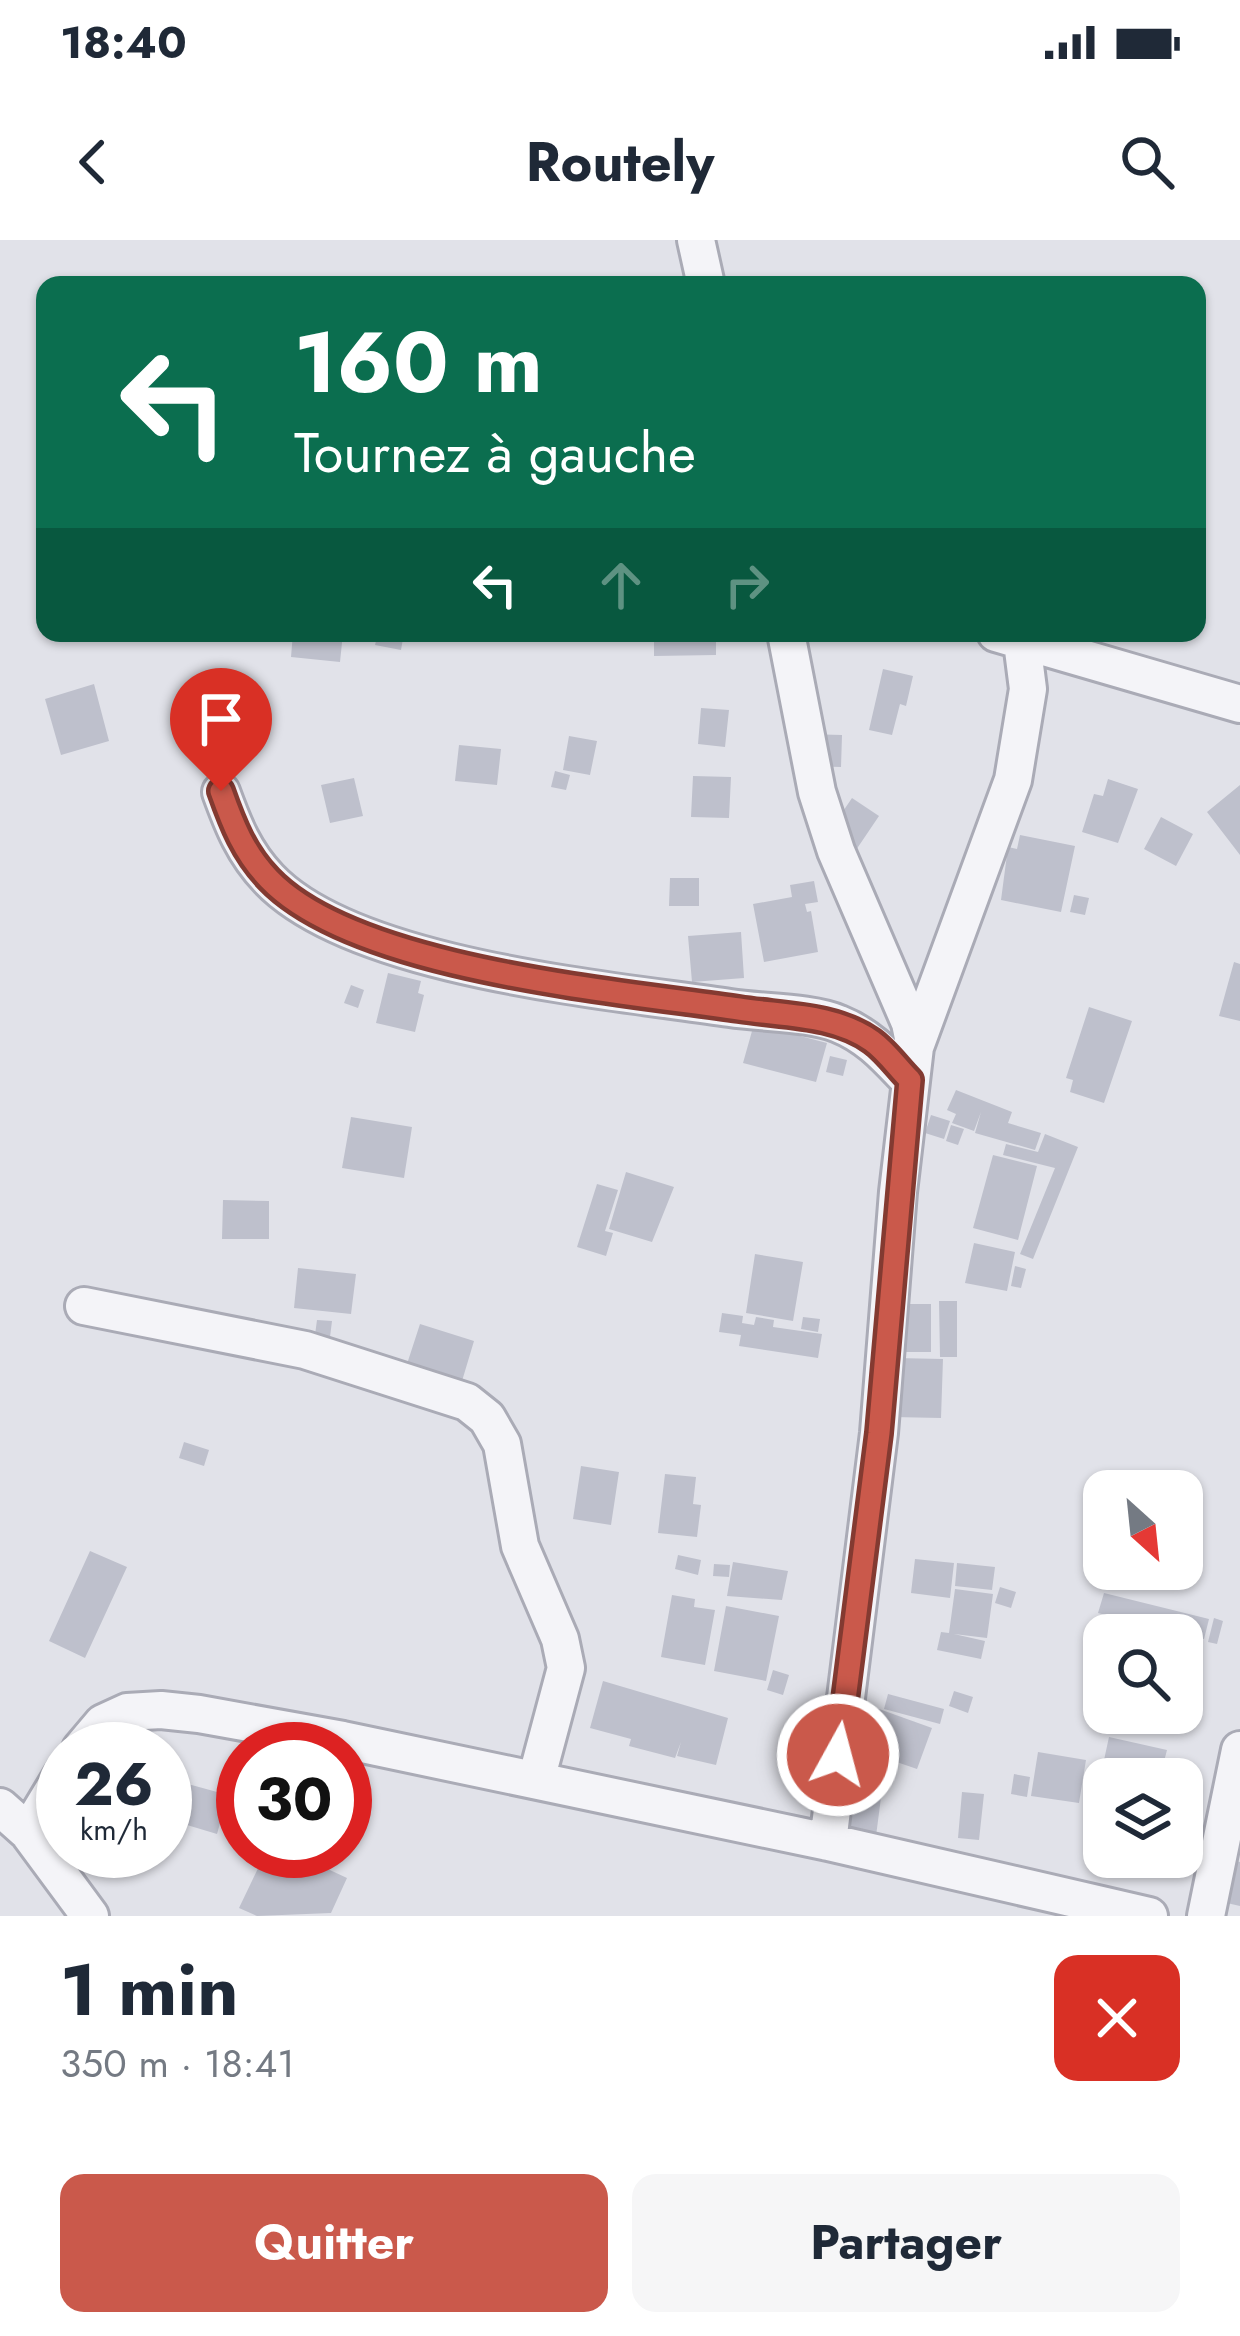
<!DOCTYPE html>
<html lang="fr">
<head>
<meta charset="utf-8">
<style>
  body { margin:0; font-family:Jost,sans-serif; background:#f6f6f7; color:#1f2937; height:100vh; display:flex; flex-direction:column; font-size:45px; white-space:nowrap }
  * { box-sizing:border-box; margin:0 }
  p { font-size:39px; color:#747a83 }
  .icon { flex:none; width:66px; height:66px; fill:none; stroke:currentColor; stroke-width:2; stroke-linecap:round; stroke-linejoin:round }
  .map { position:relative; height:1676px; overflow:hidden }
  .panel { display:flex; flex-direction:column; background:#fff; flex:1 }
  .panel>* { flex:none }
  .banner { position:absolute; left:36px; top:36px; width:1170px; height:366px; border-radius:24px; box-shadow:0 3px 9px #0004; background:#0b6e4f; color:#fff; overflow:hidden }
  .needle { width:78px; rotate:153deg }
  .controls { position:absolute; left:1083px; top:1230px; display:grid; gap:24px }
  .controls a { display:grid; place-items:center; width:120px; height:120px; border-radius:24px; background:#fff; box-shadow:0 3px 9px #0004; font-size:60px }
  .speed { position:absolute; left:36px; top:1482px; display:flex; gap:24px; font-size:60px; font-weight:700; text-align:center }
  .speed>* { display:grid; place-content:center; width:156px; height:156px; border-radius:50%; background:#fff; box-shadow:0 3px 9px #0004; line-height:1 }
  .speed small { font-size:30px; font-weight:400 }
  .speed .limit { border:18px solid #d22; background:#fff; color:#111 }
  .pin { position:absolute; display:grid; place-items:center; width:102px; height:102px; color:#fff; margin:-123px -51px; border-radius:50% 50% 50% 0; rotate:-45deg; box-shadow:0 0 12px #0007 }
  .pin .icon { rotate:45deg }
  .me { position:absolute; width:132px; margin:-66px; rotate:7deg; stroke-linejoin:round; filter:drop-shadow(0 0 9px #0008) }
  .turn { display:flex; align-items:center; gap:42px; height:252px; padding:0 60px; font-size:54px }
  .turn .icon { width:156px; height:156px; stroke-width:2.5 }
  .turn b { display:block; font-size:84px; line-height:102px }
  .lanes { display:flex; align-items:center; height:114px; padding:0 60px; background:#0003; justify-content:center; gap:60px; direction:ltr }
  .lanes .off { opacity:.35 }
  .round { display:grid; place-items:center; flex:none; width:126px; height:126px; border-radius:24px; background:#f6f6f7 }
  .summary { display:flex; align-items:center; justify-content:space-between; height:204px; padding:0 60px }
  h1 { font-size:72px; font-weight:700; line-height:90px }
  .button { display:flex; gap:24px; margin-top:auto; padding:24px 60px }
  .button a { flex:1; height:138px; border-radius:24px; background:#ca594b; color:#fff; font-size:48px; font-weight:700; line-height:138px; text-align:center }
  .button a+a { background:#f6f6f7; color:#1f2937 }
  .status { display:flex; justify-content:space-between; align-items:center; height:84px; padding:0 60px; background:#fff; direction:ltr }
  .status svg { height:33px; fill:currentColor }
  header { display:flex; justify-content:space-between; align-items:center; height:156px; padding:0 60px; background:#fff; font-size:54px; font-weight:700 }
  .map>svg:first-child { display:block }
  .building { fill:#bec0cc }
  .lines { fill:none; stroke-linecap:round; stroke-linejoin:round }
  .minor-casing { stroke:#aaabb6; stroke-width:42 }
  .minor { stroke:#f4f4f8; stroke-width:36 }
  .route-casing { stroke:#833a31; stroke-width:30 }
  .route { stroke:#ca594b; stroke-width:21 }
</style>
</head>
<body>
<div class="status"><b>18:40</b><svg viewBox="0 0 49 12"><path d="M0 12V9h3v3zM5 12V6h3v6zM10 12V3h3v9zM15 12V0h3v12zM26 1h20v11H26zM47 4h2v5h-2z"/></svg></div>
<header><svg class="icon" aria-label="back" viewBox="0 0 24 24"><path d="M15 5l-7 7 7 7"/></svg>Routely<svg class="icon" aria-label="search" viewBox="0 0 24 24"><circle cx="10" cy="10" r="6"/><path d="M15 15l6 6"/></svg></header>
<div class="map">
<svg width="1240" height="1676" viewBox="0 0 1240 1676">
  <rect width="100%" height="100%" fill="#e1e2e9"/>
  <path class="building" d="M293 393H343L340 422 291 417Z
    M378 393H404L401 410 375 405Z
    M654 393H725V401L716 402V415L654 416Z
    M883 429 913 436 906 466 900 464 892 495 869 490Z
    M94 444 109 501 61 515 45 459Z
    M701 468 729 470 725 507 698 504Z
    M806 494 842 495 841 527 805 526Z
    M569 496 597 501 590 535 563 530Z
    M459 505 501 509 497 545 455 541Z
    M555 531 570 535 566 550 551 547Z
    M693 536 731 537 729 578 691 577Z
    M354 538 363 576 330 583 321 545Z
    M1108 539 1138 549 1118 603 1082 592 1094 554 1103 556Z
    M1240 545V615L1207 572Z
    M852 558 879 576 856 610 829 592Z
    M1161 577 1193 594 1176 626 1144 609Z
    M1020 595 1075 606 1061 672 1001 660 1008 607 1017 609Z
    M670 638H699V666H669Z
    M814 641 818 662 805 664 807 672 811 671 818 712 764 722 753 664 792 657 790 645Z
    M1074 655 1089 658 1085 675 1070 672Z
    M741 692 744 738 692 742 688 696Z
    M1234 722 1240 724V781L1219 776Z
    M388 733 421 741 418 753 424 755 415 792 376 783Z
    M351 745 364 750 358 768 344 763Z
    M1089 767 1132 781 1104 863 1070 852 1073 840 1066 838Z
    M754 784 827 803 816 842 743 823Z
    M830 816 847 820 843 836 826 832Z
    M956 850 1012 872 1008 883 1041 893 1035 910 975 893 981 872 974 891 952 883 956 874 947 870Z
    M931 875 950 881 944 899 925 893Z
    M351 877 412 887 404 938 342 928Z
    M951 885 964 889 958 905 946 901Z
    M1045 894 1078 907 1033 1019 1020 1014 1055 928 1003 915 1006 904 1038 912Z
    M993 915 1037 926 1018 1000 973 988Z
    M626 932 674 947 652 1002 609 989Z
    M597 944 618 950 605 991 613 993 606 1016 577 1007Z
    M223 960 269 961V999H222Z
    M974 1003 1015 1012 1007 1051 965 1043Z
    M755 1014 803 1022 793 1081 746 1073Z
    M1015 1026 1026 1029 1021 1048 1011 1046Z
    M298 1028 356 1034 351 1074 294 1068Z
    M939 1061H957V1117H940Z
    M899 1064H931V1112H898Z
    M722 1073 743 1076 742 1083 754 1085 756 1077 774 1080 773 1087 822 1094 818 1118 739 1106 741 1095 719 1092Z
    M803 1077 820 1079 818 1092 801 1089Z
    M317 1080 332 1081 330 1097 315 1095Z
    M420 1084 474 1101 462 1141 407 1124Z
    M895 1118 943 1119 941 1178 893 1177Z
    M184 1202 209 1210 204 1226 179 1218Z
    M581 1226 619 1232 611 1285 573 1279Z
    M665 1234 696 1237 693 1264 701 1265 697 1297 658 1293Z
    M90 1311 127 1327 85 1418 49 1401Z
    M678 1315 701 1320 698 1335 675 1329Z
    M915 1319 954 1323 950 1358 911 1353Z
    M733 1322 788 1331 782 1360 727 1356Z
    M957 1323 995 1327 992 1350 955 1346Z
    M714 1324 730 1325 729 1337 713 1336Z
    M1000 1347 1016 1352 1011 1368 995 1363Z
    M955 1349 993 1354 987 1398 954 1394 985 1401 981 1419 937 1410 941 1392 949 1393Z
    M1104 1353 1209 1379 1204 1399 1180 1394 1152 1395 1138 1391 1140 1384 1098 1373Z
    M672 1355 695 1359 694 1367 715 1370 705 1425 661 1417Z
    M726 1366 779 1376 766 1441 714 1431Z
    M1214 1378 1223 1381 1217 1404 1208 1402Z
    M1103 1394 1104 1395V1460L1083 1453Z
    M773 1430 789 1435 783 1455 767 1450Z
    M603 1441 728 1478 716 1525 677 1516 681 1502 675 1518 629 1506 631 1499 590 1488Z
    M954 1451 973 1457 968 1473 949 1466Z
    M888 1454 944 1469 940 1484 884 1469Z
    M1092 1459 1104 1463V1473H1138L1133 1490 1087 1476Z
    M868 1465 932 1488 917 1529 853 1507Z
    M1109 1497 1167 1510 1161 1533 1104 1520Z
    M1038 1512 1086 1520 1079 1563 1031 1556Z
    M1105 1522 1162 1538V1539H1104V1573L1092 1570Z
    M1014 1534 1030 1537 1027 1557 1011 1554Z
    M188 1544 228 1555 217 1594 177 1582Z
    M843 1544 882 1550 876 1596 837 1590Z
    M962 1552 984 1554 979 1600 958 1598Z
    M258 1611H289L347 1638 331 1673 257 1676 239 1668 261 1622 254 1619Z
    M294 1611H335L328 1626Z
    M1213 1615 1240 1622V1666L1205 1658Z"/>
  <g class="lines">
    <g class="minor-casing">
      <path id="minor" d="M696 0 706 45
        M786 393 817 552 836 611 910 783 915 807 898 952 879 1193 828 1602
        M996 393 1240 464
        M221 552C233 585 244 613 269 639 354 728 609 750 730 768 762 773 811 772 839 784 869 796 887 817 909 840
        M915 807 1013 540 1028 449 1022 402
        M84 1066 305 1110 467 1162 487 1178 502 1204 520 1306 560 1399 566 1428 536 1540
        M81 1509 103 1483 127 1472 161 1470 199 1474 343 1500 828 1602 1149 1676
        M0 1567 28 1592 90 1676
        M28 1592 63 1534
        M1206 1676 1240 1510"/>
    </g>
    <use href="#minor" class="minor"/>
  </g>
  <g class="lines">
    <g class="route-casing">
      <path id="route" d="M221 551C233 585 244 613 269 639 355 729 616 751 739 769 783 776 834 774 872 801 886 811 898 828 910 840L879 1193 838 1515"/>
    </g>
    <use href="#route" class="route"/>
  </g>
</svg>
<div class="controls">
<a><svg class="needle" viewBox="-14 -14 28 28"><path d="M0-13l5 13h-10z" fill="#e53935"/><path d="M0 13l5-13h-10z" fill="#747a83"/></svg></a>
<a><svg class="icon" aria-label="search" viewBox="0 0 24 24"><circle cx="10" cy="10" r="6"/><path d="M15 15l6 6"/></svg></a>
<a><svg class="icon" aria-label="layers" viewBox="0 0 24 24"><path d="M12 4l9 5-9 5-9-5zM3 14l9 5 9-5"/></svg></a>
</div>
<div class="speed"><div>26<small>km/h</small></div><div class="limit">30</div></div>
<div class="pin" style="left:221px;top:551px;background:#d93025"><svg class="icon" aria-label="arrive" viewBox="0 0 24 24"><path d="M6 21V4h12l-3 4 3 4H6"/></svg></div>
<svg class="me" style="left:838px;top:1515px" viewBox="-20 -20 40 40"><circle r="17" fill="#ca594b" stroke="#fff" stroke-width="3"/><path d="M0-11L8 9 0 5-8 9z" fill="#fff"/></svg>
<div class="banner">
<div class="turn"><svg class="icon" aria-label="left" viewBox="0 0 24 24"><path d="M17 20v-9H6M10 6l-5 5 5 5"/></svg><div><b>160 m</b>Tournez à gauche</div></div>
<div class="lanes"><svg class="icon" aria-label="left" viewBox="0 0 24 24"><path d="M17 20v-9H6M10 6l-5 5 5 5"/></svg><svg class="icon off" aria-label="ahead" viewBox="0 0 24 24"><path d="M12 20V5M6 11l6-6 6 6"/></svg><svg class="icon off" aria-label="right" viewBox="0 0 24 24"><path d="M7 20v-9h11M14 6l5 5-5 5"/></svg></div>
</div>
</div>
<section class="panel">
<div class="summary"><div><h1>1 min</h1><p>350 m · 18:41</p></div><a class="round" style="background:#d93025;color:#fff"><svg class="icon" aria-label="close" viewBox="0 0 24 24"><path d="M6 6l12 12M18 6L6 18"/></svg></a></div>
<div class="button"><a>Quitter</a><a>Partager</a></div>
</section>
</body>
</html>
